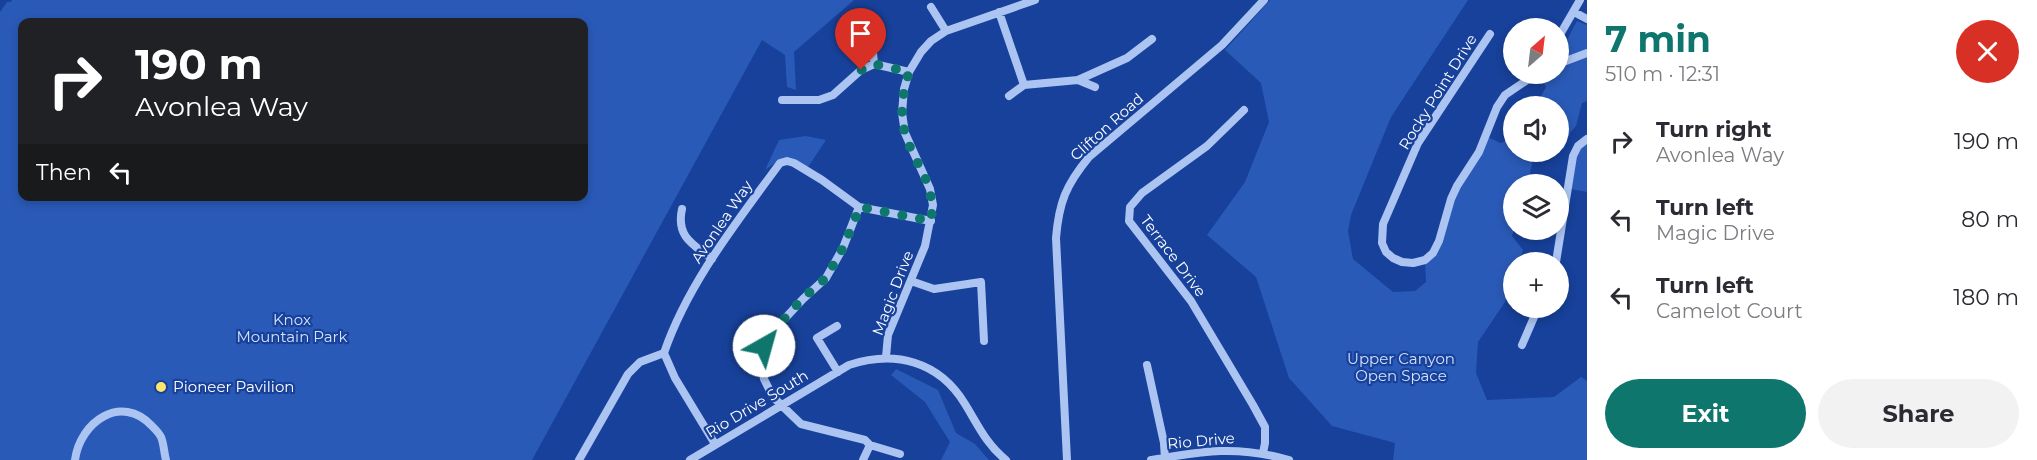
<!DOCTYPE html>
<html lang="en">
<head>
<meta charset="utf-8">
<style>
  body { margin:0; font-family:Montserrat,sans-serif; background:#f2f2f3; color:#2b2b33; height:100vh; display:flex; flex-direction:column; font-size:22px; white-space:nowrap }
  * { box-sizing:border-box; margin:0 }
  p { font-size:20px; color:#7c7c81 }
  .icon { flex:none; width:33px; height:33px; fill:none; stroke:currentColor; stroke-width:2; stroke-linecap:round; stroke-linejoin:round }
  .map { position:relative; flex:1; overflow:hidden }
  .panel { display:flex; flex-direction:column; background:#fff; width:450px }
  .panel>* { flex:none }
  .hud { position:absolute; left:18px; top:18px; width:570px; height:183px; border-radius:12px; box-shadow:0 3px 9px #0003; background:#202124; color:#fff; overflow:hidden }
  .needle { width:39px; rotate:28deg }
  .buttons { position:absolute; left:1503px; top:18px; display:grid; gap:12px }
  .buttons a { display:grid; place-items:center; width:66px; height:66px; border-radius:50%; background:#fff; box-shadow:0 3px 9px #0003; font-size:30px }
  .pin { position:absolute; display:grid; place-items:center; width:51px; height:51px; color:#fff; margin:-62px -26px; border-radius:50% 50% 50% 0; rotate:-45deg; box-shadow:0 0 6px #0007 }
  .pin .icon { rotate:45deg }
  .me { position:absolute; width:66px; margin:-33px; rotate:38deg; stroke-linejoin:round; filter:drop-shadow(0 0 4px #0008) }
  .turn { display:flex; align-items:center; gap:21px; height:126px; padding:0 18px; font-size:27px }
  .turn .icon { width:78px; height:78px; stroke-width:2.5 }
  .turn b { display:block; font-size:42px; line-height:51px }
  .then { display:flex; align-items:center; height:57px; padding:0 18px; background:#0003; gap:12px; font-size:22px }
  .round { display:grid; place-items:center; flex:none; width:63px; height:63px; border-radius:32px; background:#f2f2f3 }
  .overview { display:flex; align-items:center; justify-content:space-between; height:102px; padding:0 18px }
  h1 { font-size:36px; font-weight:700; line-height:45px; color:#0f766e }
  .button { display:flex; gap:12px; margin-top:auto; padding:12px 18px }
  .button a { flex:1; height:69px; border-radius:36px; background:#0f766e; color:#fff; font-size:24px; font-weight:700; line-height:69px; text-align:center }
  .button a+a { background:#f2f2f3; color:#2b2b33 }
  ul { padding:0; list-style:none }
  li { display:flex; align-items:center; gap:18px; height:78px; padding:0 18px }
  li div { flex:1 }
  li b { display:block; font-size:22px }
  li em { font-style:normal }
  main { display:flex; flex:1; min-height:0 }
  .map>svg:first-child { display:block }
  .green { fill:#2a5ab7; fill-rule:evenodd }
  .lines { fill:none; stroke-linecap:round; stroke-linejoin:round }
  .minor { stroke:#acc4f2; stroke-width:8 }
  .route { stroke:#0f766e; stroke-width:10; stroke-dasharray:0 18 }
  .poi-dot { fill:#ffe56d; stroke:#17419a; stroke-width:2 }
  .labels { text-anchor:middle; stroke-width:4.5; stroke-linejoin:round; paint-order:stroke }
  .street-label { font-size:15px; fill:#fff; stroke:#17419a }
  .park-label { font-size:15px; fill:#d3e1fc; stroke:#17419a }
  .poi-label { font-size:15px; fill:#fff; stroke:#17419a; text-anchor:start }
</style>
</head>
<body>
<main>
<div class="map">
<svg width="1587" height="460" viewBox="0 0 1587 460">
  <rect width="100%" height="100%" fill="#17419a"/>
  <path class="green" d="M12 0H854L794 52 796 90 787 87 785 55 762 40 532 460H0V12L7 2H11ZM22 22H584V196H22Z
    M1270 0H1468L1391 117 1351 215 1348 231 1353 259 1393 292 1415 291 1426 282 1425 261 1434 253 1451 200 1488 137 1500 143 1513 139 1514 152H1554L1534 157 1527 184H1514V230L1512 236 1523 250 1519 262H1514L1513 278 1505 302 1478 342 1476 373 1487 400 1554 397 1581 377 1587 381V460H1393L1395 443 1332 426 1289 378 1256 277 1207 235 1245 182 1269 122 1261 83 1225 50Z
    M1577 21 1587 25V101L1582 103 1576 126 1570 133 1564 149 1559 150 1558 106H1536L1546 87 1540 77 1558 74 1559 55Z
    M806 136 826 140 806 170 778 161 765 170 779 140Z
    M1587 143V192L1571 189C1574 174 1573 152 1587 143Z
    M896 369 938 390 956 433 975 444 989 460H941L950 442 925 402 891 375Z"/>
  <g class="lines">
    <path class="minor" d="M931 7 946 31
      M999 12 1024 85 1078 80 1127 58 1152 39
      M1574 12 1587 19
      M1490 34 1418 143 1383 224 1382 243 1386 252 1393 258 1402 262 1413 263 1425 260 1433 253 1439 241 1451 199 1457 186 1479 152 1497 107 1505 95 1536 74
      M1558 38 1580 0
      M872 41 874 64
      M1558 64 1587 53
      M1078 80 1095 87
      M1009 96 1024 85
      M782 100H819L833 95 861 70 874 64 909 72
      M1244 110 1207 146 1142 193 1130 207 1129 221 1191 301 1253 405 1265 427V443L1263 453
      M859 207 843 248 826 278 803 299 778 326 767 334 760 358 764 379 773 397 801 424 865 440 870 445 900 454
      M682 209C676 236 692 244 712 259
      M1556 262 1573 156 1578 146 1587 139
      M911 281 934 289 981 282 984 341
      M837 326 817 338 838 372
      M1522 345 1538 308
      M886 357 888 335 925 246 933 205 930 189 905 133 902 113 904 89 909 72 921 52 931 41 946 31 1035 0
      M1147 365 1164 443 1165 460
      M715 444 675 378 664 353C688 283 737 222 780 163L787 161 794 163 822 180 859 207 931 221
      M75 460C80 422 121 393 152 426 155 429 159 433 161 437 164 444 164 453 166 460
      M579 460 628 374 640 362 664 353
      M690 460 849 365C895 350 939 361 965 404 978 425 986 444 1006 460
      M863 460 870 445
      M1067 460 1056 238C1059 202 1066 185 1089 157L1222 45 1264 0
      M1151 460C1203 451 1237 445 1289 460"/>
  </g>
  <g class="lines">
    <path class="route" d="M764 346 767 334 778 326 803 298 826 278 843 248 860 207 931 221C936 180 915 168 905 133 899 112 903 92 909 72L874 64 861 70"/>
  </g>
  <circle class="poi-dot" cx="161" cy="387" r="6"/>
  <g class="labels">
    <g class="street-label">
      <text transform="translate(1438 92) rotate(-58)" y="5">Rocky Point Drive</text>
      <text transform="translate(1107 127) rotate(-42)" y="5">Clifton Road</text>
      <text transform="translate(722 222) rotate(-56)" y="5">Avonlea Way</text>
      <text transform="translate(1173 256) rotate(53)" y="5">Terrace Drive</text>
      <text transform="translate(893 293) rotate(-69)" y="5">Magic Drive</text>
      <text transform="translate(757 404) rotate(-31)" y="5">Rio Drive South</text>
      <text transform="translate(1201 441) rotate(-5)" y="5">Rio Drive</text>
    </g>
    <g class="park-label">
      <text x="292" y="325">Knox<tspan x="292" dy="17">Mountain Park</tspan></text>
      <text x="1401" y="364">Upper Canyon<tspan x="1401" dy="17">Open Space</tspan></text>
    </g>
    <g class="poi-label">
      <text x="173" y="392">Pioneer Pavilion</text>
    </g>
  </g>
</svg>
<div class="buttons">
<a><svg class="needle" viewBox="-14 -14 28 28"><path d="M0-13l5 13h-10z" fill="#e53935"/><path d="M0 13l5-13h-10z" fill="#7c7c81"/></svg></a>
<a><svg class="icon" aria-label="sound" viewBox="0 0 24 24"><path d="M4 9h4l5-4v14l-5-4H4zM17 9q2 3 0 6"/></svg></a>
<a><svg class="icon" aria-label="layers" viewBox="0 0 24 24"><path d="M12 4l9 5-9 5-9-5zM3 14l9 5 9-5"/></svg></a>
<a>+</a>
</div>
<div class="pin" style="left:861px;top:70px;background:#d93025"><svg class="icon" aria-label="arrive" viewBox="0 0 24 24"><path d="M6 21V4h12l-3 4 3 4H6"/></svg></div>
<svg class="me" style="left:764px;top:346px" viewBox="-20 -20 40 40"><circle r="19" fill="#fff"/><path d="M0-13L10 11 0 6-10 11z" fill="#0f766e"/></svg>
<div class="hud">
<div class="turn"><svg class="icon" aria-label="right" viewBox="0 0 24 24"><path d="M7 20v-9h11M14 6l5 5-5 5"/></svg><div><b>190 m</b>Avonlea Way</div></div>
<div class="then">Then<svg class="icon" aria-label="left" viewBox="0 0 24 24"><path d="M17 20v-9H6M10 6l-5 5 5 5"/></svg></div>
</div>
</div>
<section class="panel">
<div class="overview"><div><h1>7 min</h1><p>510 m · 12:31</p></div><a class="round" style="background:#d93025;color:#fff"><svg class="icon" aria-label="close" viewBox="0 0 24 24"><path d="M6 6l12 12M18 6L6 18"/></svg></a></div>
<ul>
<li><svg class="icon" aria-label="right" viewBox="0 0 24 24"><path d="M7 20v-9h11M14 6l5 5-5 5"/></svg><div><b>Turn right</b><p>Avonlea Way</p></div><em>190 m</em></li>
<li><svg class="icon" aria-label="left" viewBox="0 0 24 24"><path d="M17 20v-9H6M10 6l-5 5 5 5"/></svg><div><b>Turn left</b><p>Magic Drive</p></div><em>80 m</em></li>
<li><svg class="icon" aria-label="left" viewBox="0 0 24 24"><path d="M17 20v-9H6M10 6l-5 5 5 5"/></svg><div><b>Turn left</b><p>Camelot Court</p></div><em>180 m</em></li>
</ul>
<div class="button"><a>Exit</a><a>Share</a></div>
</section>
</main>
</body>
</html>
